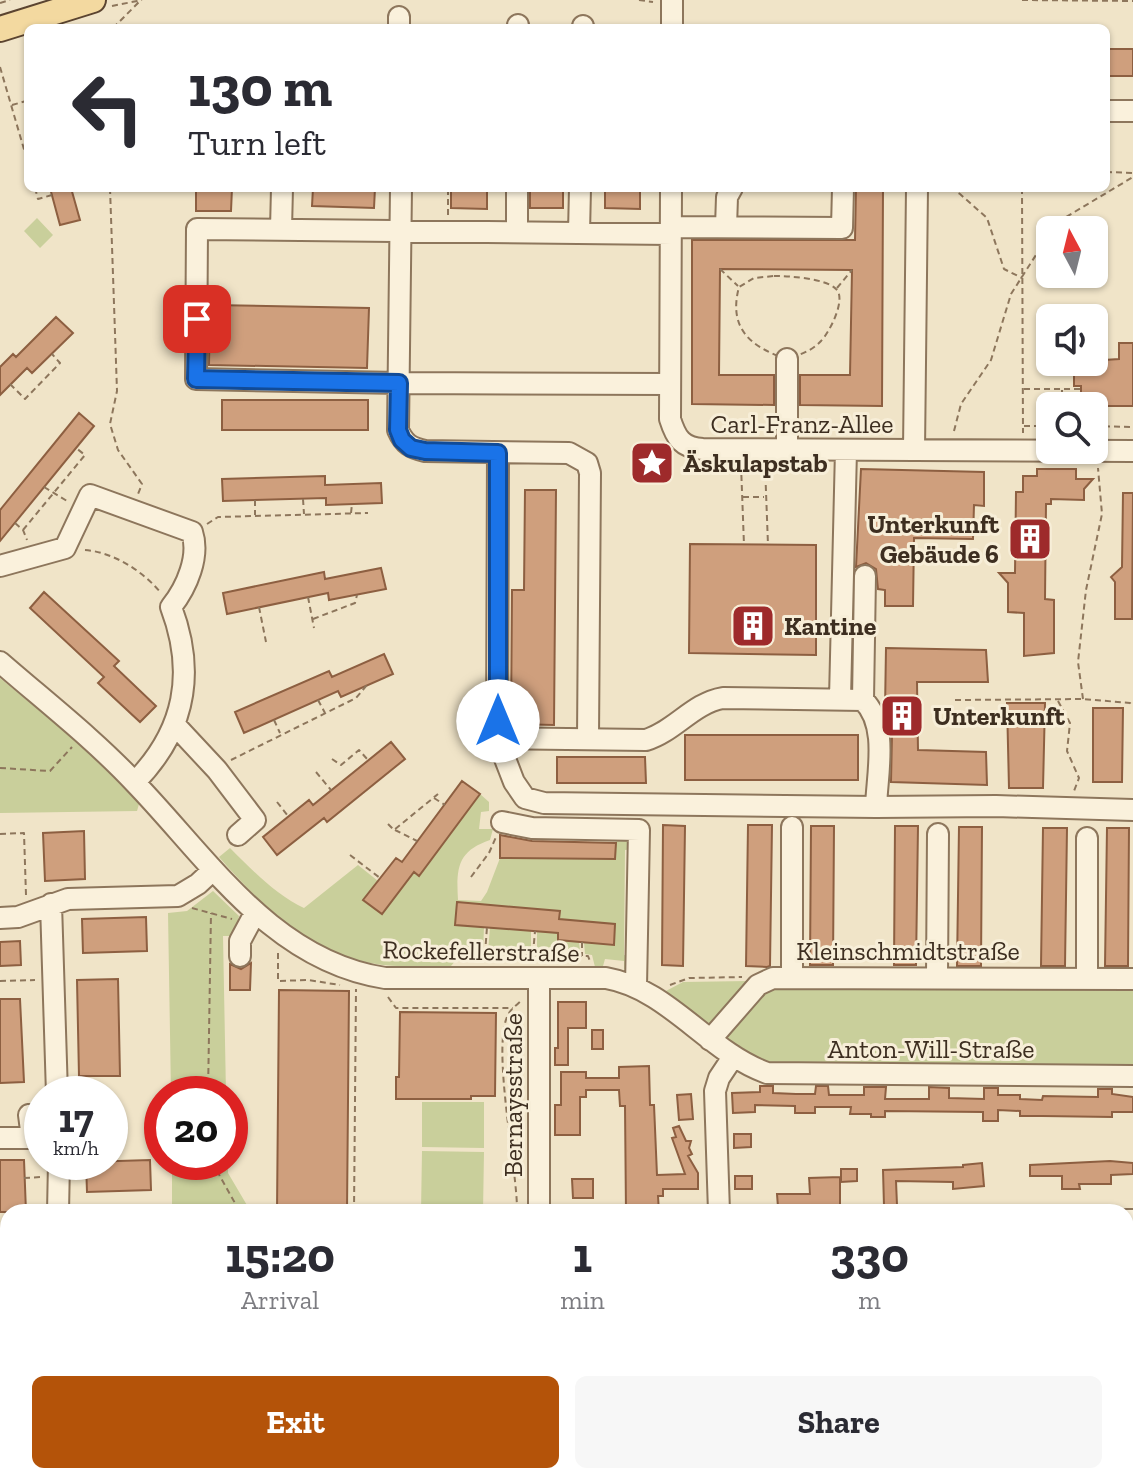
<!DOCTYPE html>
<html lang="en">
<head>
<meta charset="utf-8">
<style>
  body { margin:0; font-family:"Zilla Slab",serif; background:#f7f7f7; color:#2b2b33; height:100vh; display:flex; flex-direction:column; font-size:30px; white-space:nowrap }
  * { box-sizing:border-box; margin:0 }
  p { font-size:26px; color:#7c7c81 }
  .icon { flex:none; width:44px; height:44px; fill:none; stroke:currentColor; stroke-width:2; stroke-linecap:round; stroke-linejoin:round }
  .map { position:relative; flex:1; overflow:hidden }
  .panel { position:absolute; left:0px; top:1204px; width:1134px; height:280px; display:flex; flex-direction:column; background:#fff; border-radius:24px 24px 0 0; box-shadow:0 2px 6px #0004 }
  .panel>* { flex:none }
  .guide { position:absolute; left:24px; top:24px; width:1086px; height:168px; border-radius:12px; box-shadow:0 2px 6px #0004; background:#fff; color:#2b2b33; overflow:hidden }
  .needle { width:52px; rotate:353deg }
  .fabs { position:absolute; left:1036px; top:216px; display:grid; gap:16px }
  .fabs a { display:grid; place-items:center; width:72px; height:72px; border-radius:12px; background:#fff; box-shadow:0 2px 6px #0004; font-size:40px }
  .speed { position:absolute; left:24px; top:1076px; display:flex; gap:16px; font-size:40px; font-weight:700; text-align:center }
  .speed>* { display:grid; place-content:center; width:104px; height:104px; border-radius:50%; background:#fff; box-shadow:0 2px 6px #0004; line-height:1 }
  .speed small { font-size:20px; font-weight:400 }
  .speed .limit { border:12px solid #d22; background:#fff; color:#111 }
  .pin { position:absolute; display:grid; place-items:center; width:68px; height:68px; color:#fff; margin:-34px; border-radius:16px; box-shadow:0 4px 12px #0006 }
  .me { position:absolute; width:88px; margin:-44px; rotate:0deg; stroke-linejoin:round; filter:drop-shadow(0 0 6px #0008) }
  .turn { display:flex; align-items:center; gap:28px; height:168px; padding:0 32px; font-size:36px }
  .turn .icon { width:104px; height:104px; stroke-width:2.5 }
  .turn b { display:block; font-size:56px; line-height:68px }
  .eta { display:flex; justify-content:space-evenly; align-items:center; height:136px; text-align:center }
  .eta b { font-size:48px; font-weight:700; line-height:56px }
  .primary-button { display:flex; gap:16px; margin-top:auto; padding:16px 32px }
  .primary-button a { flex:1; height:92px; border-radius:12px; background:#b45309; color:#fff; font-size:32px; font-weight:700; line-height:92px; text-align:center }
  .primary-button a+a { background:#f7f7f7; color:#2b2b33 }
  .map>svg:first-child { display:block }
  .green { fill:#c9cf9b }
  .building { fill:#cf9f7d; stroke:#8d5f41; stroke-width:2 }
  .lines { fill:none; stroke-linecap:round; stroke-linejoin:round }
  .minor-casing { stroke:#8d765c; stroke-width:24 }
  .major-casing { stroke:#5b4430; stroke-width:28 }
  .path { stroke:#8d765c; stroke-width:2; stroke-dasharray:6 4; stroke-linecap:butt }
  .minor { stroke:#faf1dc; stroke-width:20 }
  .major { stroke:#f3d9a0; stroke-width:24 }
  .route-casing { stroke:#114b97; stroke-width:20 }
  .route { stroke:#1a73e8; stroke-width:14 }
  .labels { text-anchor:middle; stroke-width:6; stroke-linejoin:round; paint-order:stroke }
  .street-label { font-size:26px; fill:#3d2e20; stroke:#f7eed8 }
  .poi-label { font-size:26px; font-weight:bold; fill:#3d2e20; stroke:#f7eed8; text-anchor:start }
</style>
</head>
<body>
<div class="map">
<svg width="1133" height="1484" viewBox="0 0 1133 1484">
  <rect width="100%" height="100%" fill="#f0e4c8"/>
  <path class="green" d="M37 218 53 235 40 248 24 231Z
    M0 678 63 730 110 773 139 804 137 811 0 813Z
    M480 794 489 802V811L481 812 479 829H493L490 840C458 851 456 867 458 900L481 901 487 892 500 858 615 859 616 835 631 838 635 849 625 850 624 955 632 956 628 972 624 969V961L605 959 603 966 595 967 592 955 585 954 584 942 613 945 615 924 559 919 560 911 458 902 484 927 483 953 461 954 451 966C424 966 396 968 370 963 308 951 258 902 219 857L230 848C251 869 277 896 304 908L358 865 378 881 364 900 382 914 414 872 420 875Z
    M213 891 239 916 234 936H223L226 1094H171L168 913 187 911Z
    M490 927 531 931V952L488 953Z
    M537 931 558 933V940L579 942 580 951H537Z
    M749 981 1133 987V1070L777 1067 752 1057 753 1055 740 1046 737 1048 664 992 683 982Z
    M422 1102H484V1148L422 1147Z
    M422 1151 484 1152 483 1212H421Z
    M172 1162H228V1173L251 1212H172Z
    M308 1476H445V1484H309Z"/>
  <path class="building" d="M1106 49H1133V76H1106Z
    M50 188H71L80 220 60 225Z
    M196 188H232L231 211H196Z
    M313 188H375L374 208 312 206Z
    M451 188H487V209L451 208Z
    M530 188H563V208H530Z
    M605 188H640V209L605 208Z
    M856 188H883L882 406 800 405V375H850L852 270 720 269 719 375H774V405L692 404V240H855Z
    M210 305 369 308 367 368 209 365Z
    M56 317 73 333 32 373 27 368 0 395V367L13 354 16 357Z
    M1119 343H1133V406H1081V386H1074V362L1119 359Z
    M222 400H368V430H222Z
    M79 413 94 426 0 541V510Z
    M861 469 984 472V506L974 505 973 539 914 538 913 606H885V590L878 589 876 569 866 563 856 567Z
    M1037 469H1076V479H1093L1084 489V500L1051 499V504H1046L1045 599 1054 600V653L1024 656V613L1008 612V583L999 573H1015L1016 492H1023V476H1037Z
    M325 476V485L381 483 382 503 326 505V498L223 501 222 479Z
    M525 490H556L554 725 511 724 512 590H524Z
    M1123 493H1133L1132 619H1115V582L1111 577 1122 567Z
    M690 544 816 545V655L689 653Z
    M381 568 386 589 329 600 328 593 227 614 223 593 324 572 325 579Z
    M44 592 119 661 114 666 156 706 140 722 98 683 104 677 30 608Z
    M886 648 986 650 988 682H917L918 750 986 752 987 785 891 782 892 735 885 710Z
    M384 654 393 674 341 697 338 691 244 733 235 712 329 671 332 677Z
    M1007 703H1045L1043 788H1009Z
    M1093 708H1123L1122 782H1093Z
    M685 735H858V780H685Z
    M391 742 405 759 327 822 324 818 277 855 263 837 309 800 313 805Z
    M557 757H645L646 783H557Z
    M462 781 480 794 419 876 414 872 382 914 363 900 396 858 402 862Z
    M663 825 685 826 683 966 662 965Z
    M748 825H772L770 966 767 967 746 966Z
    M811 826H834L833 965H810Z
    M895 826H918L916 965H894Z
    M959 827H982L981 966H957Z
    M1043 828H1067L1065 966H1041Z
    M1107 828H1129L1128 966H1105Z
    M84 831 85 879 45 881 43 833Z
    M500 835 532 841 616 843 615 859 500 858Z
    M457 902 560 911 559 919 615 924 614 945 558 940V933L455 925Z
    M146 917 147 951 83 953 82 919Z
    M20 941 21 965 0 966V942Z
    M251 963 250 990H230V964L241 969Z
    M118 979 120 1076H79L77 980Z
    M279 990 349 991 347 1212H277Z
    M0 999H20L24 1082 0 1083Z
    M558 1002H586V1028H568V1065H555V1048H558Z
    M400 1012 496 1013 495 1096H471V1099H396V1077H399Z
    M592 1030H603V1049H592Z
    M649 1066 650 1105H654L657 1175 685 1174 672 1138 676 1137 673 1128 679 1126 686 1141H691L689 1148 692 1154 688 1156 698 1173V1189H663V1196H658L659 1212H626L625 1106H620L619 1090H586V1097H580V1135H555V1105H561V1072H586V1078H619V1067Z
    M760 1086H773V1093L796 1094H815L816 1086H828L829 1095H864V1087H886L885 1099H929V1087L949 1088V1098L984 1099V1088H998V1095H1020V1099L1042 1100 1043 1096 1098 1097V1089H1112V1094L1133 1097V1112H1112V1117L1042 1116H1020V1111L998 1110V1121H983V1112L885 1111V1117H871V1114H850L851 1107H815V1113H795V1106L755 1105V1112L733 1113 732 1093 760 1092Z
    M691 1094 693 1119 679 1120 677 1095Z
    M734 1134H751V1147L734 1148Z
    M0 1160H24L26 1212H0Z
    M150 1160 151 1190 87 1192 86 1162Z
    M1110 1161 1133 1163V1174L1111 1175V1184H1079L1080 1189H1062V1176H1030V1165Z
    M982 1163 984 1186 953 1189V1182L896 1181 897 1205 884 1206 883 1170 963 1167V1165Z
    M841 1169H857V1181L841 1182Z
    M735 1176H752V1189H735Z
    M840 1177V1206L810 1209 778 1207 777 1194H810L809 1178Z
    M572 1179H593V1198H573Z"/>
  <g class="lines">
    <g class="minor-casing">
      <path id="minor" d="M399 28V17
        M518 28V25
        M583 28V26
        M672 28V0
        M1106 111H1133
        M401 188 398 430C404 444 411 448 425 451L569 453 587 463 590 473 588 738
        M671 188 670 419C676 438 682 448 703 449L1133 451
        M671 227 842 228 843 188
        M726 227 727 197 732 188
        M281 229 282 188
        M517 232V188
        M579 233 580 188
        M670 384 399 383 196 379 197 229 671 234
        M787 450V359
        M914 450 917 188
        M498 453 497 738 646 740C675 731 693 703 723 698L863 700C889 725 877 774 876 807
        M0 566 65 548 90 495 192 532C200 556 187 587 171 607 196 673 185 731 135 782
        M0 662C46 702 95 740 136 784 209 860 273 961 385 978H606C669 989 708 1052 767 1073L1133 1076
        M840 698 846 450
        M863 700 865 576
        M175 725 217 770 255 820 238 835
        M497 738 514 782 525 798 544 803 876 807 996 806 1133 810
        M502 822 532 828 639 830 636 986
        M1087 838V978
        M51 904 57 1094
        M0 918 18 917 68 899 178 896 198 884 213 870
        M240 956V941L255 913
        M792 976V827
        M937 976 938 834
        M710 1040 758 985 773 978 1133 979
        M29 1115 32 1138
        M0 1138H42
        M58 1212 59 1162
        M539 1212V978
        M719 1212 715 1091 719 1078 733 1057
        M1126 1220H1133
        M0 1355H8
        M1126 1388 1133 1387
        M173 1476V1484
        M540 1476 541 1484
        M728 1476V1484"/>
    </g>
    <g class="major-casing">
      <path id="major" d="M0 29 93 0"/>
    </g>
    <path class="path" d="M639 0 653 2
      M1022 0 1133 1
      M0 3 10 0
      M112 6 142 0
      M535 25H564
      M113 28 140 1
      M449 28V25H500
      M0 67 28 163
      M12 105 26 101
      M1106 172 1133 173
      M35 188 38 199 52 195
      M110 188 117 391 110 424 118 450 142 484 138 494
      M950 188 960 194 987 218 1004 269 1022 278
      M1022 188 1023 433
      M448 215V188
      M1052 230 1056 223 1133 177
      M720 269 738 286
      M774 276C789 276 825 278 836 289 847 299 829 333 821 341 812 351 799 355 787 359 750 347 728 328 739 287L754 278Z
      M837 288 852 270
      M10 384 25 399 60 363 52 354
      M1024 389H1081
      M1062 406V390
      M1024 426H1050
      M1094 426 1133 427
      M954 431 961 404 991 360 1011 294 1050 233
      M741 465 744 545
      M765 465 768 545
      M44 487 67 501
      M743 497H764
      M303 499 304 514
      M255 500V515
      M351 513 352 504
      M15 523 23 530 27 540
      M207 524 218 517 368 513
      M23 530 85 455 76 448
      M85 550C113 552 143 571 161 593
      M308 597 314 628
      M259 607 266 642
      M313 619 355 603 357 595
      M1083 699 1078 662 1086 590 1102 514 1098 468
      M318 700 325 713
      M955 700 1083 699 1130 703 1133 706
      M1058 701 1070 723 1067 751 1079 778 1074 791
      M274 720 280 733
      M332 759 341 765 359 750 368 760
      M231 760 356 698 367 685
      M0 768 50 771 72 747
      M316 772 331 790
      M434 798 445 805
      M277 802 288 816
      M388 824 394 830 438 794
      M395 830 417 841
      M0 834 24 833 26 895
      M350 855 380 878
      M471 877 489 853 496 837
      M192 908 232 919
      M582 942V956
      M278 953V981L308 980 340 985
      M485 954 487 927
      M533 954 535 931
      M459 961 463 955 588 956 590 961
      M0 981 35 980
      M670 985 689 978 742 977
      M388 997 396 1008H513
      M208 1094 211 913
      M212 1162 240 1212
      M24 1178 42 1177
      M354 1212 356 989
      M517 1212C518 1171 490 1043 509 1013 512 1008 518 1004 522 1000
      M0 1416H8
      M61 1476 62 1484
      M113 1476V1484
      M236 1476V1484
      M248 1476V1484
      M317 1476 318 1484
      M962 1476V1484
      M440 1484V1476"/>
    <use href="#minor" class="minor"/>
    <use href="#major" class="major"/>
  </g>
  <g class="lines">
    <g class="route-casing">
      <path id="route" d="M197 319 196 379 399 383 398 430 402 440 411 448 425 451 498 453V721"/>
    </g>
    <use href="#route" class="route"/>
  </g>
  <defs>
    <g id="sight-square" transform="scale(2.3)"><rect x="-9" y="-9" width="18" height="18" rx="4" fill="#9e2a2b" stroke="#f7eed8"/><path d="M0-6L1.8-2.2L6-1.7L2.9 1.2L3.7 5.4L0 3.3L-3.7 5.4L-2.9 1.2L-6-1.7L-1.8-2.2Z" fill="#fff"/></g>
    <g id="building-square" transform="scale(2.3)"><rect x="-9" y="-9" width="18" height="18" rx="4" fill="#9e2a2b" stroke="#f7eed8"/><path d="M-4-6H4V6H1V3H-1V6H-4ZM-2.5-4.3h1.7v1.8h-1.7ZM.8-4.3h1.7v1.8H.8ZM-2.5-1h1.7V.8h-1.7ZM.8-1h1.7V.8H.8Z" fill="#fff"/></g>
  </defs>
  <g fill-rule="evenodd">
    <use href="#sight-square" x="652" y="463"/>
    <use href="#building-square" x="1030" y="539"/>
    <use href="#building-square" x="753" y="626"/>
    <use href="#building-square" x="902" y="716"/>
  </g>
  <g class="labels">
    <g class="street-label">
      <text x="802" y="433">Carl-Franz-Allee</text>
      <text transform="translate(481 951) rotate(1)" y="9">Rockefellerstraße</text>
      <text x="908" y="960">Kleinschmidtstraße</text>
      <text x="931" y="1058">Anton-Will-Straße</text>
      <text transform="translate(513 1095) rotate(-90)" y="9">Bernaysstraße</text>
    </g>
    <g class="poi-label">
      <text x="683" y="472">Äskulapstab</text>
      <text x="999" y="533" text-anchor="end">Unterkunft<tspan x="999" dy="30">Gebäude 6</tspan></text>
      <text x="784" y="635">Kantine</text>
      <text x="933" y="725">Unterkunft</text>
    </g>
  </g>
</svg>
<div class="fabs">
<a><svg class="needle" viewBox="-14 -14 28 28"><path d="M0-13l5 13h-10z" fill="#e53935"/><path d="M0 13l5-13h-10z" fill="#7c7c81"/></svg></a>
<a><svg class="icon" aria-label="sound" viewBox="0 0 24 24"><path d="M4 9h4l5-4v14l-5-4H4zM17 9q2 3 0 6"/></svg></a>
<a><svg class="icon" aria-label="search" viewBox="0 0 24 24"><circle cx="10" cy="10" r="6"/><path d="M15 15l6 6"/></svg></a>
</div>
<div class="speed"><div>17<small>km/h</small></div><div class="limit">20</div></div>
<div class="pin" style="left:197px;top:319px;background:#d93025"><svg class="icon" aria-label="arrive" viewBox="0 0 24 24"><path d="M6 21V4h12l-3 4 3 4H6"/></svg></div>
<svg class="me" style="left:498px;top:721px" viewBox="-20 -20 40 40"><circle r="19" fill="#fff"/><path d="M0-13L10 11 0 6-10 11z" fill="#1a73e8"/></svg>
<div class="guide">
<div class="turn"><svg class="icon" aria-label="left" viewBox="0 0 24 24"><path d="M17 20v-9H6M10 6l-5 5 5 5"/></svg><div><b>130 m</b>Turn left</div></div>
</div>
<section class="panel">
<div class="eta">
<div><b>15:20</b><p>Arrival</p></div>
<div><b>1</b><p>min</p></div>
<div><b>330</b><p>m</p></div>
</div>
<div class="primary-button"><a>Exit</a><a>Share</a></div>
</section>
</div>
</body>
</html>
